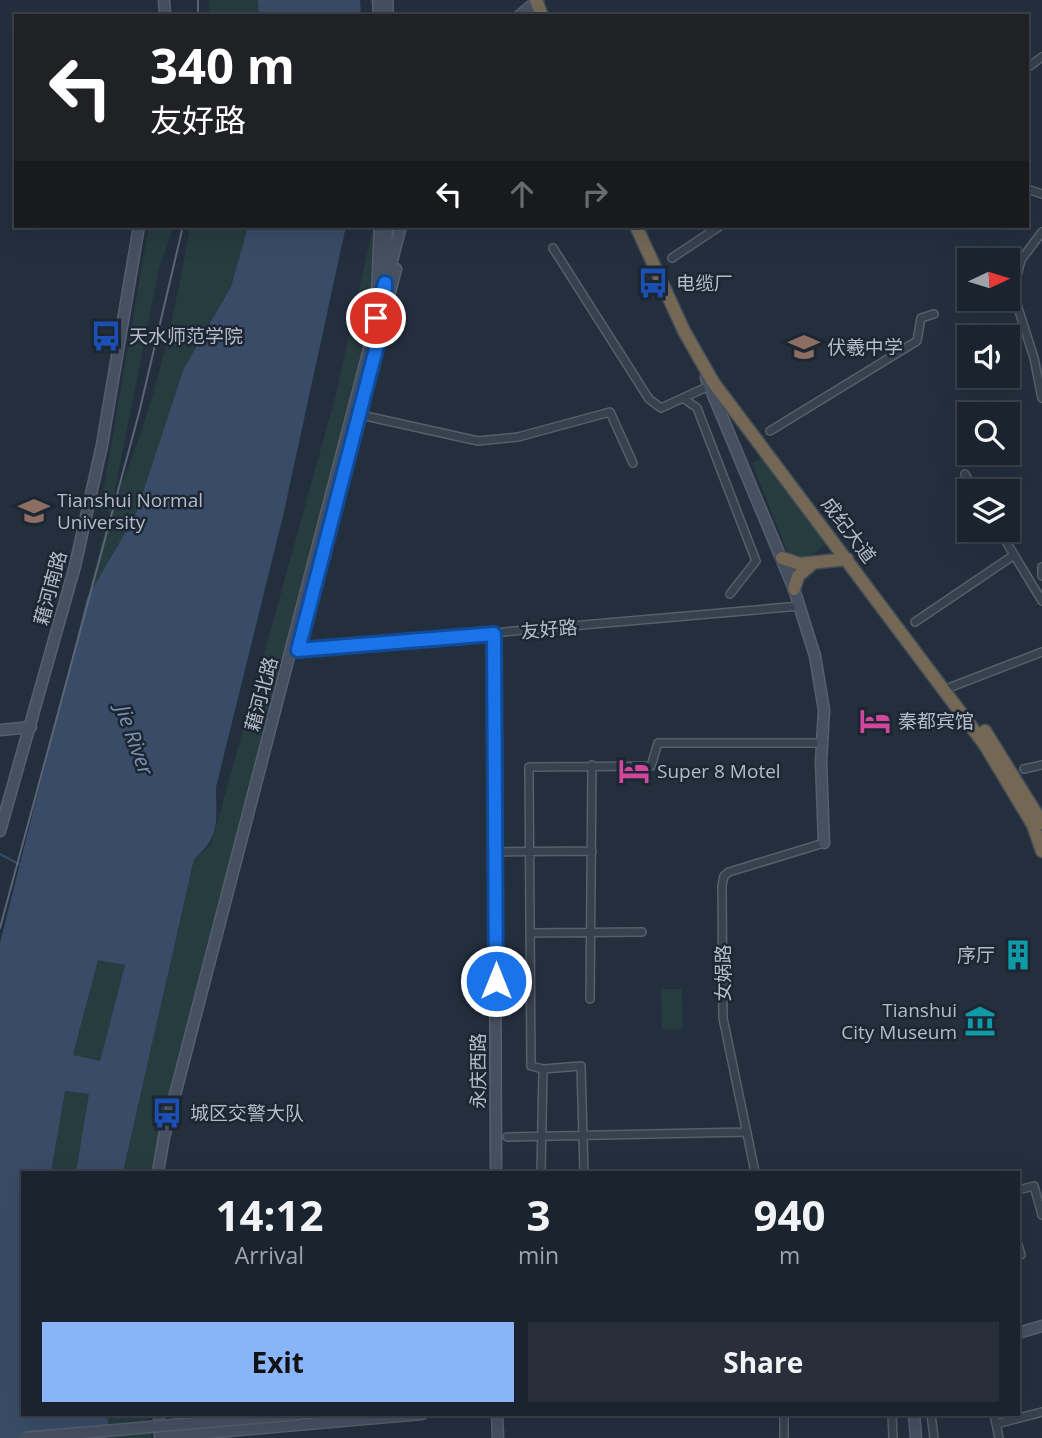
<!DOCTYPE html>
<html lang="en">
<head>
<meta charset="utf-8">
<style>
  body { margin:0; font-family:"Open Sans","Noto Sans SC",sans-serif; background:#282f3a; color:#f1f3f6; height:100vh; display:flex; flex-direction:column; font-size:26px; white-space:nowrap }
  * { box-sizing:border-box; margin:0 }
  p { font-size:23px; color:#a0a4aa }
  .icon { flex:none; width:38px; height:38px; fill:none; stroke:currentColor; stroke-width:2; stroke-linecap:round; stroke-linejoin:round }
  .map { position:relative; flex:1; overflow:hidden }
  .panel { position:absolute; left:21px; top:1171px; width:999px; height:245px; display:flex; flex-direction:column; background:#1b232e; border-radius:0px; box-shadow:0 7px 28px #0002,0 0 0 2px #39404a }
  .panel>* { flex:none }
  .top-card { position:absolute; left:14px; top:14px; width:1015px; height:214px; border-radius:0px; box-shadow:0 7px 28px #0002,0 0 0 2px #39404a; background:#202124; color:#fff; overflow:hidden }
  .needle { width:46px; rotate:86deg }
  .controls { position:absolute; left:957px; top:248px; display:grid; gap:14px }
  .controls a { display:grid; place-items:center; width:63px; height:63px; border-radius:0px; background:#1b232e; box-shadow:0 7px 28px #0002,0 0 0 2px #39404a; font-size:35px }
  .pin { position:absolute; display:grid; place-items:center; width:60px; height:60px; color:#fff; margin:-30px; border:4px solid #fff; border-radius:50%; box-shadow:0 2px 7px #0007 }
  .me { position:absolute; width:77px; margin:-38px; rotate:0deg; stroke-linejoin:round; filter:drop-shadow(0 0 5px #0008) }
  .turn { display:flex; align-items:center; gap:24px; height:147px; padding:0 21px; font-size:32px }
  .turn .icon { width:91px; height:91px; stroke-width:2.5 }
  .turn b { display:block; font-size:49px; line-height:60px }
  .lanes { display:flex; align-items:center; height:66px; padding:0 21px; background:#0003; justify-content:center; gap:35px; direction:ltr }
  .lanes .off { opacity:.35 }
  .eta { display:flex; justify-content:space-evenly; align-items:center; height:119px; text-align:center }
  .eta b { font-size:42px; font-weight:700; line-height:49px }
  .button { display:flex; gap:14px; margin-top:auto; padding:14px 21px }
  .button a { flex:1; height:80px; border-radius:0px; background:#8ab4f8; color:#111; font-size:28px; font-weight:700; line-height:80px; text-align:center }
  .button a+a { background:#282f3a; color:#f1f3f6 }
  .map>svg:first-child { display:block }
  .green { fill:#263c3f }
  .water { fill:#394c67; fill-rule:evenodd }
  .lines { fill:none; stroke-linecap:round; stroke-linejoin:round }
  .stream { stroke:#394c67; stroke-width:2 }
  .street-casing { stroke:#565f6c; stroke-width:10 }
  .secondary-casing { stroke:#565f6c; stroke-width:13 }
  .highway-casing { stroke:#434c59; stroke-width:15 }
  .street { stroke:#38414e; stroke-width:7 }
  .secondary { stroke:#465061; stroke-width:10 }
  .highway { stroke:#746855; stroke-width:12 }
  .tram { stroke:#5a6575; stroke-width:2 }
  .secondary-bridge-casing { stroke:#565f6c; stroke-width:13; stroke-linecap:butt }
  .secondary-bridge { stroke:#465061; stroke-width:10 }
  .route-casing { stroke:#114b97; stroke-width:18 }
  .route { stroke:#1a73e8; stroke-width:12 }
  .labels { text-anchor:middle; stroke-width:5; stroke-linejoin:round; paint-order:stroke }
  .poi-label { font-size:19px; fill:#b4bcc9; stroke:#1d2633; text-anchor:start }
  .street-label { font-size:19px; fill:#b4bcc9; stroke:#1d2633 }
  .water-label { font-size:21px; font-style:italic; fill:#7c92b1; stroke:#1d2633 }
</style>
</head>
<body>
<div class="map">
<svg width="1042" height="1438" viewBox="0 0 1042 1438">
  <rect width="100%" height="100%" fill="#242f3e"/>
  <path class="green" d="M209 0H258L259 16H209Z
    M149 226H174L159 268 112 505C151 424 175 315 190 226H248L231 287 184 368 135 516 87 598 110 512 100 509Z
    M373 226H394L385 272 152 1172H123L194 859 211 845 336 394Z
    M762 458 826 543C813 556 807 562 789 556L752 463Z
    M98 959 125 965 100 1061 73 1056Z
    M661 989H682L683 1029 662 1030Z
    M64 1091 90 1094 76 1172H51Z
    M109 1414H148L151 1438H106Z"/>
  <path class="water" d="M258 0H360L361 16H259Z
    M248 226H346L283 516 216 787C216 821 221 836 194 859L123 1172H76L89 1094 65 1091 51 1172H23V1414H109L106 1438H0V943L87 598 135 516 184 368 231 287ZM98 960 125 965 100 1061 73 1055Z"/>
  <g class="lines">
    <path class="stream" d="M0 854 19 864"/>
    <g class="street-casing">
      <path id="street" d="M1027 68 1042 57
        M1027 189 1042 194
        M1042 232 1021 260 1013 292 1034 358 1042 398
        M553 248 649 399 661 408 709 386
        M672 258 720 226
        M683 398 697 408 756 561 730 594
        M352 413 478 441 518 437 610 412 633 463
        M770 431 917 341 921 318 934 314
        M965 474 976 492
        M999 530 1042 601
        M1042 567V576
        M915 622 1014 555
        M298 650 800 606
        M951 687 1042 652
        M1024 769 1042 765
        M495 852 592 851
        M530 933 642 932
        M590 999 592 765
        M543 1069 581 1066 584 1172
        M507 1137 747 1132
        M541 1172 543 1069 531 1066 529 767 651 766 658 743H822
        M755 1172 723 1018 722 886 724 876 729 872 824 843
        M1018 1190 1034 1186 1042 1215
        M1018 1245 1021 1255
        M892 1414 893 1438
        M931 1414 934 1438
        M994 1414 999 1438
        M996 1424 1042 1412
        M784 1438V1414"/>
    </g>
    <g class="secondary-casing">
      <path id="secondary" d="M164 0 165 16
        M378 0 379 16
        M387 0 388 16
        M519 16 538 0
        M385 266 387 227
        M377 296 380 226
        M387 304 396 269
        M706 378 794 589 815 656 824 710 821 762 824 843
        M494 634 496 1172
        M0 730 31 727
        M0 831 75 566 102 445 139 226
        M158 1172 164 1137 401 226
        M1018 1333 1042 1326
        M159 1414 160 1436
        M497 1414 498 1438
        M914 1414 916 1438
        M160 1437 422 1414"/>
    </g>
    <g class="highway-casing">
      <path id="highway" d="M536 0 542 16
        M636 226 684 331 713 382 985 745 1033 825 1042 851
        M782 558 800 564 847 559
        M794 589 798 576 813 563
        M985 731 1042 823"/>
    </g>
    <use href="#street" class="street"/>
    <use href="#secondary" class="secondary"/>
    <use href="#highway" class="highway"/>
    <path class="tram" d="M198 16V0
      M0 928 139 413 183 226"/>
    <g class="secondary-bridge-casing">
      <path id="secondary-bridge" d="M24 1438 300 1414"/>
    </g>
    <use href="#secondary-bridge" class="secondary-bridge"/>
  </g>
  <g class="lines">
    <g class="route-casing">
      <path id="route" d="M376 318 385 283 384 318 298 650 494 634 496 981"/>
    </g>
    <use href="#route" class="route"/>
  </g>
  <defs>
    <g id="bus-bare" transform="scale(2.415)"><path d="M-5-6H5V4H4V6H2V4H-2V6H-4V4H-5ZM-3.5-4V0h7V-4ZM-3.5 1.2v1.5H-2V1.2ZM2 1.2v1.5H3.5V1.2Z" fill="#1a4fb4" stroke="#1d2633" stroke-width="2.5" paint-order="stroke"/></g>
    <g id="school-bare" transform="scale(2.415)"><path d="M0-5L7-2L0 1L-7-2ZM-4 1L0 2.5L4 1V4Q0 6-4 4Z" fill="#8d6e63" stroke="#1d2633" stroke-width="2.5" paint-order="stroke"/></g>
    <g id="university-bare" transform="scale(2.415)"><path d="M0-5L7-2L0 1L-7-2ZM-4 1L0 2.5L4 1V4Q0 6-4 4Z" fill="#8d6e63" stroke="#1d2633" stroke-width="2.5" paint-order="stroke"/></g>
    <g id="hotel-bare" transform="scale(2.415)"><path d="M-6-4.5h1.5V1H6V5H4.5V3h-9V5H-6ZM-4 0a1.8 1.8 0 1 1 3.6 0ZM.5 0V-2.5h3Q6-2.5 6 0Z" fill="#d1479c" stroke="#1d2633" stroke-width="2.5" paint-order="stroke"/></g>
    <g id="building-bare" transform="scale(2.415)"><path d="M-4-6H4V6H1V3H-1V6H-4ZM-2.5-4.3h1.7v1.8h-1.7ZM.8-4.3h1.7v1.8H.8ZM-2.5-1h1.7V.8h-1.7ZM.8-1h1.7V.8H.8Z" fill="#0f9aa8" stroke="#1d2633" stroke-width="2.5" paint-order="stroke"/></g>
    <g id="museum-bare" transform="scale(2.415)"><path d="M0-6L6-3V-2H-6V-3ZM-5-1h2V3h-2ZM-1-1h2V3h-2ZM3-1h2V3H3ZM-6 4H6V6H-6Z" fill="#0f9aa8" stroke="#1d2633" stroke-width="2.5" paint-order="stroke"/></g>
  </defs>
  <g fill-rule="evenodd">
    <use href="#bus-bare" x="653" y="283"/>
    <use href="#bus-bare" x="106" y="336"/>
    <use href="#school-bare" x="804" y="347"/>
    <use href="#university-bare" x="34" y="511"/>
    <use href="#hotel-bare" x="875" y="721"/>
    <use href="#hotel-bare" x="634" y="771"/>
    <use href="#building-bare" x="1018" y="955"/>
    <use href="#museum-bare" x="980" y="1021"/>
    <use href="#bus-bare" x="167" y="1113"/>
  </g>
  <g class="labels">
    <g class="poi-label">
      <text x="676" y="290">电缆厂</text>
      <text x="129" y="343">天水师范学院</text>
      <text x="827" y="354">伏羲中学</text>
      <text x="57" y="507">Tianshui Normal<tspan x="57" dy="22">University</tspan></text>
      <text x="898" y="728">秦都宾馆</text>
      <text x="657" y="778">Super 8 Motel</text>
      <text x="995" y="962" text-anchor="end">序厅</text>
      <text x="957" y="1017" text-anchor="end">Tianshui<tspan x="957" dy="22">City Museum</tspan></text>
      <text x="190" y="1120">城区交警大队</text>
    </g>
    <g class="street-label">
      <text transform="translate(849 530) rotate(53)" y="7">成纪大道</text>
      <text transform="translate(50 588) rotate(-75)" y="7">藉河南路</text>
      <text transform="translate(549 629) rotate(-5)" y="7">友好路</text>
      <text transform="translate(261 694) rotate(-75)" y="7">藉河北路</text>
      <text transform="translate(723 973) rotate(-90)" y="7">女娲路</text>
      <text transform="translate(478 1071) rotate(-90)" y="7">永庆西路</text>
    </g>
    <g class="water-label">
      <text transform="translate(134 740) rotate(70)" y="7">Jie River</text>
    </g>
  </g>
</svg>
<div class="controls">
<a><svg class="needle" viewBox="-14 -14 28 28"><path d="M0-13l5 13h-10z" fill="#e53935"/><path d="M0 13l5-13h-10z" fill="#a0a4aa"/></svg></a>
<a><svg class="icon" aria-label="sound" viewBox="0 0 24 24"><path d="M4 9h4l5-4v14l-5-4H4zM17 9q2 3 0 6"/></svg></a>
<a><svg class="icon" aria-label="search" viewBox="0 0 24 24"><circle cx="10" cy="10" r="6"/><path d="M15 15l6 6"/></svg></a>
<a><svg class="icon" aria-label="layers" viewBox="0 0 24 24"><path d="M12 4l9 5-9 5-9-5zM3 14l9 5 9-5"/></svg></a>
</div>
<div class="pin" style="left:376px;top:318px;background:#d93025"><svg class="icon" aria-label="arrive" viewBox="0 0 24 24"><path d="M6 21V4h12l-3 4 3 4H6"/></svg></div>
<svg class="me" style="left:496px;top:981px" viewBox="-20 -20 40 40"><circle r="17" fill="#1a73e8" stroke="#fff" stroke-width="3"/><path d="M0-11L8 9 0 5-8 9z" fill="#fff"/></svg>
<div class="top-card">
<div class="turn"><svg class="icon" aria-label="left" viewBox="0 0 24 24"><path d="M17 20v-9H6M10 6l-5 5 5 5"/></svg><div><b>340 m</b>友好路</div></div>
<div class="lanes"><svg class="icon" aria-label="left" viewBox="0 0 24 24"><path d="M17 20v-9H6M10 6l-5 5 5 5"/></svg><svg class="icon off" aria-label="ahead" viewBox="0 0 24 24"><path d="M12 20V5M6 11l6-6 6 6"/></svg><svg class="icon off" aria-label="right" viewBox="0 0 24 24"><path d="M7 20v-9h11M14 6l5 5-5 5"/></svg></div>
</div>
<section class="panel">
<div class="eta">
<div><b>14:12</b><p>Arrival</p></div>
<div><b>3</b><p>min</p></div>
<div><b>940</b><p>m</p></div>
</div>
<div class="button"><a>Exit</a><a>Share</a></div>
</section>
</div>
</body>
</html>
